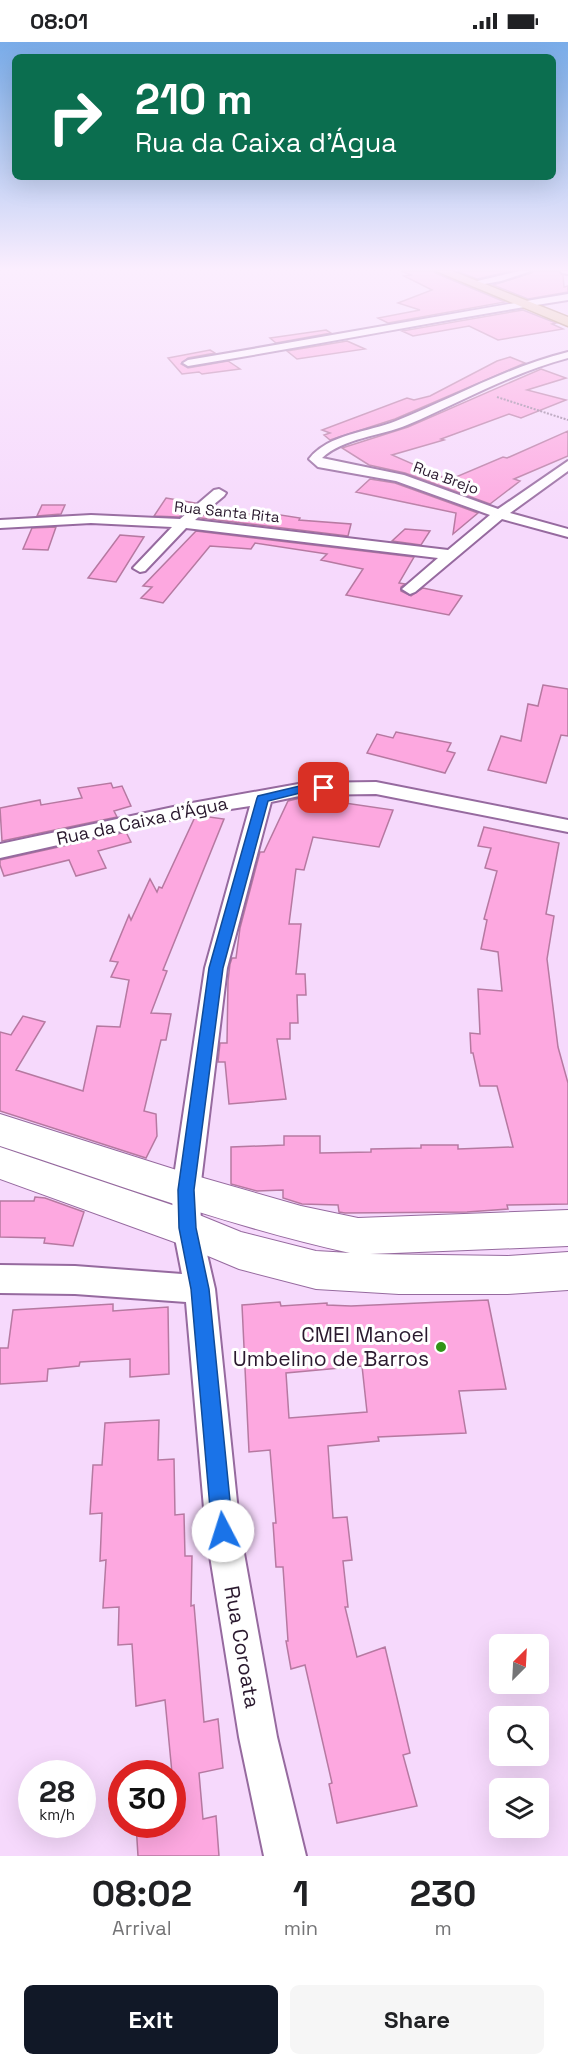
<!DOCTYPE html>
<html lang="en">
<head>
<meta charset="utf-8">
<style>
  body { margin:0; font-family:"Space Grotesk",sans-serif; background:#f6f6f6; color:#202124; height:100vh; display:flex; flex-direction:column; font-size:22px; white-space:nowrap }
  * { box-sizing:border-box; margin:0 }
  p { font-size:20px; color:#757577 }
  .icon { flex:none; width:33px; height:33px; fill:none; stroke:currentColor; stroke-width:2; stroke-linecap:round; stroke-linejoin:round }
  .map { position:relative; height:1814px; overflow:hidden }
  .drawer { display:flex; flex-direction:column; background:#fff; flex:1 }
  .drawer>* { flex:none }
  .banner { position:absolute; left:12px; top:12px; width:544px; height:126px; border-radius:9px; box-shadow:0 6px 24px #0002; background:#0b6e4f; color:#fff; overflow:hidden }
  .needle { width:39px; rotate:24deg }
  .controls { position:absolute; left:489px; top:1592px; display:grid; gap:12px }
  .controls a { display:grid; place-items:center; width:60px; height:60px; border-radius:9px; background:#fff; box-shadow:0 6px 24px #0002; font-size:30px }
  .speed { position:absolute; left:18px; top:1718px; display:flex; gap:12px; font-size:30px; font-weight:700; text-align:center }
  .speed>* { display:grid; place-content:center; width:78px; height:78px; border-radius:50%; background:#fff; box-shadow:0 6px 24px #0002; line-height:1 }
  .speed small { font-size:15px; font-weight:400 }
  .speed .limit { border:9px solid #d22; background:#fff; color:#111 }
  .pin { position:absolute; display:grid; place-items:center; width:51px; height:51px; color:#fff; margin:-26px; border-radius:12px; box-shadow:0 3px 9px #0006 }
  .me { position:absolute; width:66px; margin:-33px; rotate:355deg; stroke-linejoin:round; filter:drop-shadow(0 0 4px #0008) }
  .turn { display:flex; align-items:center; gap:21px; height:126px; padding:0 24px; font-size:27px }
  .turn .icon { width:78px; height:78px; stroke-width:2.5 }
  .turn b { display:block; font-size:42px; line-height:51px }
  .eta { display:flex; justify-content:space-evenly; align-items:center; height:102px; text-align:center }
  .eta b { font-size:36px; font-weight:800; line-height:42px }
  .cta { display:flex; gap:12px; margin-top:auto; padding:12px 24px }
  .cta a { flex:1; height:69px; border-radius:9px; background:#111827; color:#fff; font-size:24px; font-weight:800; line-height:69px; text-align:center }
  .cta a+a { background:#f6f6f6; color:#202124 }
  .status { display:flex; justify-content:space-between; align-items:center; height:42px; padding:0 30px; background:#fff; direction:ltr }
  .status svg { height:16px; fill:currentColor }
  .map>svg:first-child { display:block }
  .building { fill:#fda8e0; stroke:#b679a1; stroke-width:1.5; fill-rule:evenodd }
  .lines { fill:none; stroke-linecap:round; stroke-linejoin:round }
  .street-casing { stroke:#966a9f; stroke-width:4 }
  .secondary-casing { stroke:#966a9f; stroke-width:2 }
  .primary-casing { stroke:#977342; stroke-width:3 }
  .path { stroke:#927b97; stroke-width:2; stroke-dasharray:2 1.5; stroke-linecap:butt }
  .street { fill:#fff; fill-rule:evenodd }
  .secondary { fill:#fff; fill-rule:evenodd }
  .primary { fill:#e3c894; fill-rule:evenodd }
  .route { fill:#1a73e8; stroke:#114b97; stroke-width:1.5 }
  .poi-dot { fill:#319417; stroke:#fff; stroke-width:2 }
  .labels { text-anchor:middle; stroke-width:6; stroke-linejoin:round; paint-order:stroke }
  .far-street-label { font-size:15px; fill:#2a192e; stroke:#fff }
  .street-label { font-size:18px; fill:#2a192e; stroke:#fff }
  .near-poi-label { font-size:21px; fill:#2a192e; stroke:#fff; text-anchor:end }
  .near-street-label { font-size:21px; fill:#2a192e; stroke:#fff }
</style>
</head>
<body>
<div class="status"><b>08:01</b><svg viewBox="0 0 49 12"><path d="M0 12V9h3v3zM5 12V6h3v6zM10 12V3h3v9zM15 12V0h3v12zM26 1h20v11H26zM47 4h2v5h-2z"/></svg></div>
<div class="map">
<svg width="568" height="1814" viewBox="0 0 568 1814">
  <rect width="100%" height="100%" fill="#f6d9fc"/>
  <path class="building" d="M401 229H434L435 231 505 260 388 281 378 276 420 268 398 261 432 248 404 234 411 233Z
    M457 229H511L477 237Z
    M533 229H559L563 233 564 245 568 244V250L528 257 493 243 532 231Z
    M523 268 556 281 552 282 563 287 498 298 469 284 413 294 402 289Z
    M326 288 331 291 276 301 270 296Z
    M347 299 365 307 297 317 287 309Z
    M210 308 215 311 188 316 181 322 188 326 228 319 240 327 202 332 199 330 182 332 168 316Z
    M510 315 525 321 395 377 330 398 324 393 330 391 322 388 407 356 414 358 430 354 497 319Z
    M541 327 566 336 527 348 566 358 521 376 509 372 441 397 444 398 392 413 449 438 503 415 507 416 568 389V414L514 437 520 439 490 462 405 431 369 423 342 406 408 385Z
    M370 437 395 441 478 471 453 492 456 471 356 450Z
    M166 456 195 461 179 475 154 474Z
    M42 463H65L61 472 37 474Z
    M214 465 265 475 268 471 300 476 299 478 351 482 348 494 200 476Z
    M56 485 48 508 23 507 32 486Z
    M405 487 430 489 421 503 392 499Z
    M196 489 414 515 399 541 405 542 401 545V549L411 554 423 546 462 554 449 573 346 553 363 527 321 518 327 512 255 501 251 507 210 504 163 561 141 556 152 545 143 544Z
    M120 493 144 495 116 540 88 536Z
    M543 643 568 647V694L561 693 546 741 488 728 501 694 521 699 528 662 538 664Z
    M396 690 451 701 447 709 455 711 445 731 367 711 377 692 393 696Z
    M111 741 113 746 122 744 131 764 114 769 117 775 2 799 0 766 40 758 41 763 82 756 78 746Z
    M304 755 393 768 379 805 313 795 304 828 296 827 289 882H301L296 932H305L306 953H297L298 981H290V997H277L286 1057 229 1062 225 1020H218L220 1001H227L228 939 230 922 232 916H236L240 886 260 810H264L288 759Z
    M202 774 224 777 163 928 167 929 151 971 171 972 166 998H161L144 1069 156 1072 157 1094 146 1116 0 1069V990L11 993 23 974 45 980 16 1028 83 1049 97 984 120 985 129 938 111 935 118 920 110 919 129 873 131 878 150 837 157 850 159 845 162 846 195 775Z
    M484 785 559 801 546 872 554 874 547 917 558 1005 568 1041V1162L507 1163 508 1167 467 1170 345 1171 339 1170 338 1163 302 1162 283 1156V1148L257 1149 231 1142V1105L284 1103V1094H320V1111L371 1110V1107L421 1106V1103H458V1107L513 1105 497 1044H480L473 1011H471L470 991 480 992 478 947 502 949 498 910 481 907 487 878 484 877 497 829 485 826 491 806 478 804Z
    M126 790 131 800 98 809 106 826 76 834 69 818 4 834 0 823V818Z
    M35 1155 45 1156 84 1170 73 1204 44 1201 45 1196 0 1195V1159H34Z
    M488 1258 506 1347 459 1349 466 1391 378 1395 379 1399 328 1404 333 1476 347 1475 352 1518 343 1519 348 1565H345L357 1615 385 1605 410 1711 403 1713 417 1764 337 1781 329 1742 332 1741 305 1623 291 1627 286 1599H288L283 1525H276L273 1481H276L270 1408 249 1410 242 1263 280 1260 281 1264 327 1261V1263L351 1264ZM362 1324 367 1370 289 1376 286 1331Z
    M113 1262V1269L168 1265 169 1332 130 1335V1317L80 1320 79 1324 48 1327 47 1339 0 1342V1306H8L13 1268Z
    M159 1378 158 1418 174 1417 175 1473 184 1472 185 1514H192L191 1564 194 1563 204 1680 218 1677 223 1726 199 1731 203 1777 216 1774 219 1814H138L136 1782H172V1731L165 1658 136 1664 132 1602 118 1603 119 1565 103 1566 106 1518 100 1519 102 1471 90 1472 93 1423H102L105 1381Z"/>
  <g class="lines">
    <g class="street-casing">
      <path id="street" d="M519 229H531L501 239 473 244 469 241Z
        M561 229H568V232L562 231Z
        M568 252V258C441 278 315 303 188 324L183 321 188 318C315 297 441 273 568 252Z
        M568 310V316C511 331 461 360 407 383 381 394 343 396 322 416L404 433 498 467 568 419V429L510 471 568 487V495L502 477 415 550 410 552 402 547 438 516 186 486 145 529 140 530 133 526 172 485 91 481 0 486V478L91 473 180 477 214 448 219 447 226 451 224 454 195 478 448 508 490 473 396 439 318 425 309 417C328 392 369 390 396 379 454 356 507 325 568 310Z
        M376 740 568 778V790L376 752 304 753 271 760 227 926 200 1148 201 1186 215 1247 240 1489 277 1695 306 1814H264L239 1695 206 1489 186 1260 75 1252 0 1251V1223L75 1224 182 1232 173 1186 172 1148 205 926 250 764 192 773 0 816V802L192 761 304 741Z"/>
    </g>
    <g class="secondary-casing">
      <path id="secondary" d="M0 1072 186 1131 301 1164 358 1176 568 1168V1204L370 1212 508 1214 568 1210V1248L508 1252H399L316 1247 239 1227 177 1201 0 1137V1105L187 1168 241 1190 316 1209 350 1211C231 1185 116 1142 0 1104Z"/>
    </g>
    <g class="primary-casing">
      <path id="primary" d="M436 229H452L568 275V284Z"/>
    </g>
    <path class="path" d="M497 355 568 378"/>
    <use href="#street" class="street"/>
    <use href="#secondary" class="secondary"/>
    <use href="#primary" class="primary"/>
  </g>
  <linearGradient id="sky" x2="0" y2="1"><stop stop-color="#79ace9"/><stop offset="0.47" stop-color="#fbeefe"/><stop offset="1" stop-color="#fbeefe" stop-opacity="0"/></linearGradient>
  <rect width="568" height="483" fill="url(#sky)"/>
  <path class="route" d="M324 742 330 746 328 748 304 750 268 759 223 926 194 1148 196 1186 209 1247 233 1489 230 1496 223 1500 216 1496 212 1489 191 1247 179 1186 178 1148 209 926 257 756 258 754 304 743Z"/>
  <circle class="poi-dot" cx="441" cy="1305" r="6"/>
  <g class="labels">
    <g class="far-street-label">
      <text transform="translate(446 436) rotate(20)" y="5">Rua Brejo</text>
      <text transform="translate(227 470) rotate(6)" y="5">Rua Santa Rita</text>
    </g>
    <g class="street-label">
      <text transform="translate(142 779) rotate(-12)" y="6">Rua da Caixa d'Água</text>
    </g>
    <g class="near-poi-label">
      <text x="429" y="1300">CMEI Manoel<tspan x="429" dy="24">Umbelino de Barros</tspan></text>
    </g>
    <g class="near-street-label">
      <text transform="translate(242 1605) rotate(80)" y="7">Rua Coroata</text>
    </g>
  </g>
</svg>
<div class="controls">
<a><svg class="needle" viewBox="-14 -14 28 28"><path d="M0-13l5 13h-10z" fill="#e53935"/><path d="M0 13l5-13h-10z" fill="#757577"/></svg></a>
<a><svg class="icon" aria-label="search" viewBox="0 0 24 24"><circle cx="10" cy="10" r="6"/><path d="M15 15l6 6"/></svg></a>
<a><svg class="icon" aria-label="layers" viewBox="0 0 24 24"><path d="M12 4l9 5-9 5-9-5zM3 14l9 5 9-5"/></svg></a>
</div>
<div class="speed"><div>28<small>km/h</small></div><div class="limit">30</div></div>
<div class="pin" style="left:324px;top:746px;background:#d93025"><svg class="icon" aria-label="arrive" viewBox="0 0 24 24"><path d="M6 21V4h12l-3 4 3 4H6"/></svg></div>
<svg class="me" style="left:223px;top:1489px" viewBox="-20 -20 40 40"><circle r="19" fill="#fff"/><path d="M0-13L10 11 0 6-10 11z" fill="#1a73e8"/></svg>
<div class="banner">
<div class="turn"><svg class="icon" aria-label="right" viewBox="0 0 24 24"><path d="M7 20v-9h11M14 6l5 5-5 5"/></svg><div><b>210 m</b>Rua da Caixa d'Água</div></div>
</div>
</div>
<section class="drawer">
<div class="eta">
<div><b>08:02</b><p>Arrival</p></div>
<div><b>1</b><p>min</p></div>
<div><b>230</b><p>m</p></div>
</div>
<div class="cta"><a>Exit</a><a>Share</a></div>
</section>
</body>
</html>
